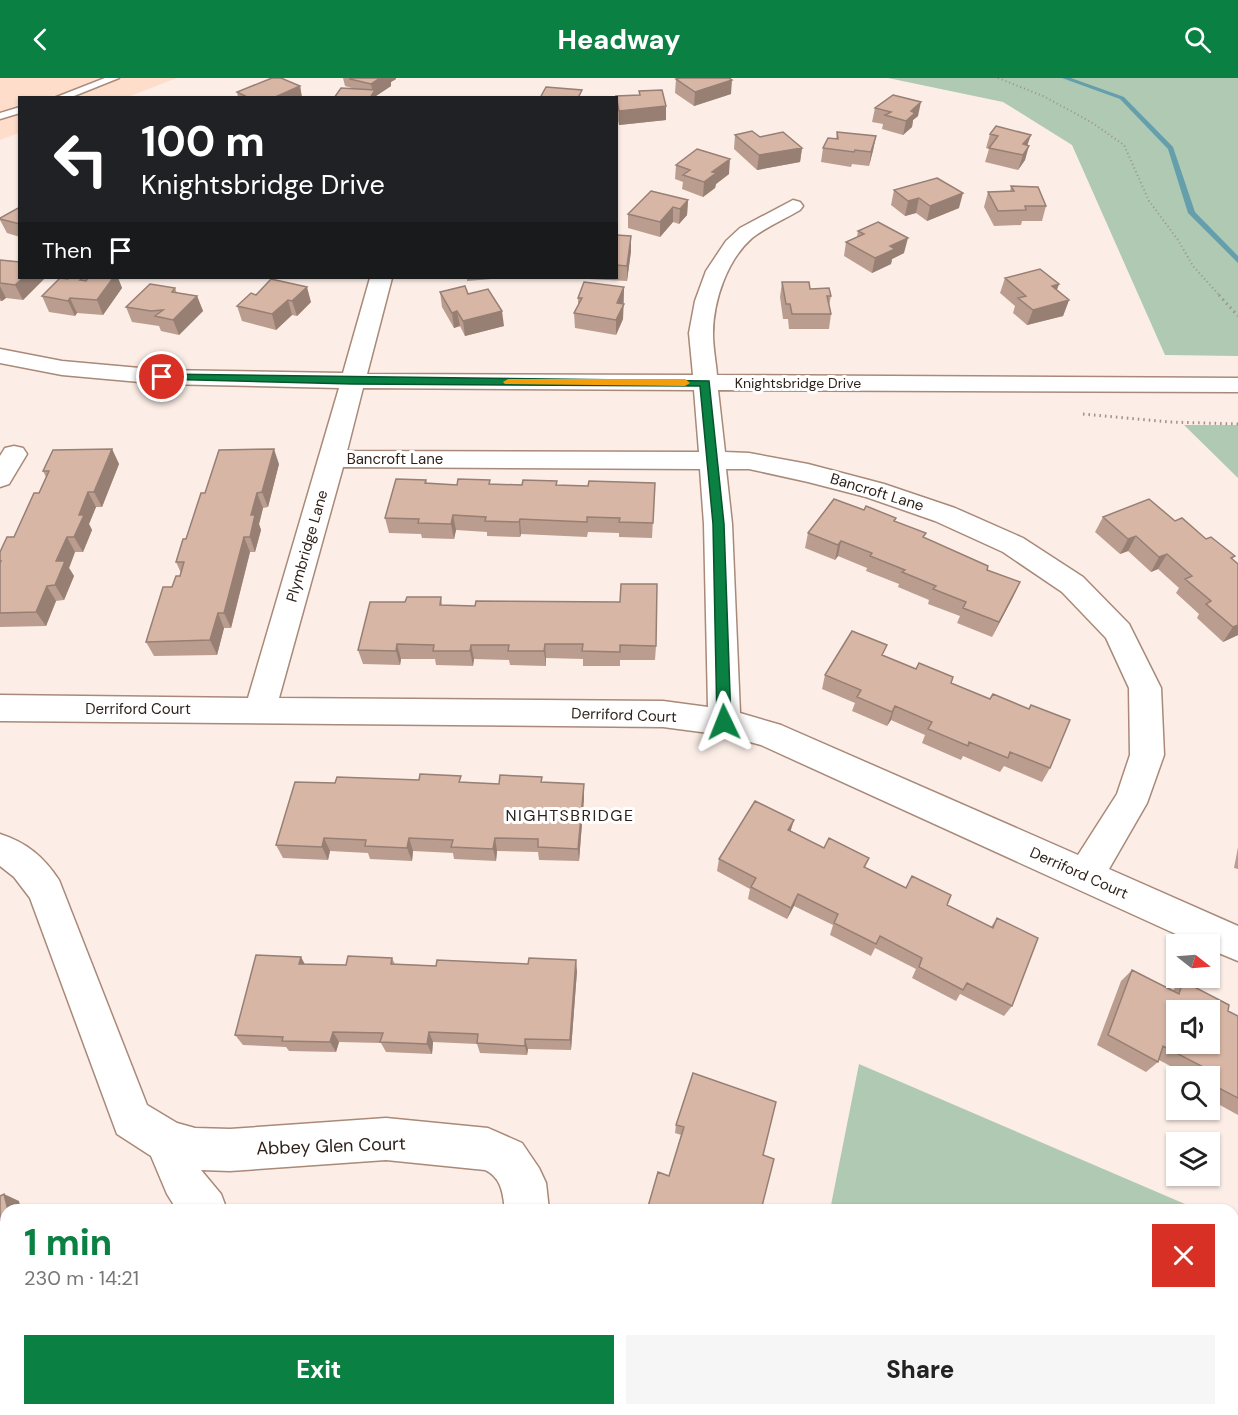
<!DOCTYPE html>
<html lang="en">
<head>
<meta charset="utf-8">
<style>
  body { margin:0; font-family:"DM Sans",sans-serif; background:#f6f6f6; color:#222; height:100vh; display:flex; flex-direction:column; font-size:22px; white-space:nowrap }
  * { box-sizing:border-box; margin:0 }
  p { font-size:20px; color:#767676 }
  .icon { flex:none; width:33px; height:33px; fill:none; stroke:currentColor; stroke-width:2; stroke-linecap:round; stroke-linejoin:round }
  .map { position:relative; flex:1; overflow:hidden }
  .side { position:absolute; left:0px; top:1126px; width:1239px; height:212px; display:flex; flex-direction:column; background:#fff; border-radius:18px 18px 0 0; box-shadow:0 2px 4px #0004 }
  .side>* { flex:none }
  .top-card { position:absolute; left:18px; top:18px; width:600px; height:183px; border-radius:0px; box-shadow:0 2px 4px #0004; background:#202124; color:#fff; overflow:hidden }
  .needle { width:39px; rotate:107deg }
  .fabs { position:absolute; left:1166px; top:856px; display:grid; gap:12px }
  .fabs a { display:grid; place-items:center; width:54px; height:54px; border-radius:0px; background:#fff; box-shadow:0 2px 4px #0004; font-size:30px }
  .pin { position:absolute; display:grid; place-items:center; width:51px; height:51px; color:#fff; margin:-26px; border:3px solid #fff; border-radius:50%; box-shadow:0 2px 6px #0007 }
  .me { position:absolute; width:66px; margin:-33px; rotate:358deg; stroke-linejoin:round; filter:drop-shadow(0 0 4px #0008) }
  .turn { display:flex; align-items:center; gap:21px; height:126px; padding:0 24px; font-size:27px }
  .turn .icon { width:78px; height:78px; stroke-width:2.5 }
  .turn b { display:block; font-size:42px; line-height:51px }
  .then { display:flex; align-items:center; height:57px; padding:0 24px; background:#0003; gap:12px; font-size:22px }
  .round { display:grid; place-items:center; flex:none; width:63px; height:63px; border-radius:0px; background:#f6f6f6 }
  .summary { display:flex; align-items:center; justify-content:space-between; height:102px; padding:0 24px }
  h1 { font-size:36px; font-weight:800; line-height:45px; color:#0b8043 }
  .action { display:flex; gap:12px; margin-top:auto; padding:12px 24px }
  .action a { flex:1; height:69px; border-radius:0px; background:#0b8043; color:#fff; font-size:24px; font-weight:800; line-height:69px; text-align:center }
  .action a+a { background:#f6f6f6; color:#222 }
  header { display:flex; justify-content:space-between; align-items:center; height:78px; padding:0 24px; background:#0b8043; color:#fff; font-size:27px; font-weight:800 }
  .map>svg:first-child { display:block }
  .built { fill:#ffddcb }
  .green { fill:#afc9b3 }
  .lines { fill:none; stroke-linecap:round; stroke-linejoin:round }
  .stream { fill:#649fab; fill-rule:evenodd }
  .lane-casing { stroke:#a98978; stroke-width:3 }
  .street-casing { stroke:#a98978; stroke-width:3 }
  .path-far1 { stroke:#9e918a; stroke-width:2; stroke-dasharray:1 3; stroke-linecap:butt }
  .path { stroke:#9e918a; stroke-width:3; stroke-dasharray:1.5 4; stroke-linecap:butt }
  .lane { fill:#fff; fill-rule:evenodd }
  .street { fill:#fff; fill-rule:evenodd }
  .wall { fill:#ba9d8e }
  .shaded-wall { fill:#977f74 }
  .building { fill:#d8b6a5; stroke:#977f74; stroke-width:1.5; fill-rule:evenodd }
  .route { fill:#0b8043; stroke:#07532c; stroke-width:1.5 }
  .slow { fill:#f59e0b }
  .labels { text-anchor:middle; stroke-width:6; stroke-linejoin:round; paint-order:stroke }
  .far-street-label { font-size:14px; fill:#2f221b; stroke:#fff }
  .street-label { font-size:15px; fill:#2f221b; stroke:#fff }
  .neighbourhood-label { font-size:16px; letter-spacing:1.5px; fill:#2f221b; stroke:#fff }
  .near-street-label { font-size:18px; fill:#2f221b; stroke:#fff }
</style>
</head>
<body>
<header><svg class="icon" aria-label="back" viewBox="0 0 24 24"><path d="M15 5l-7 7 7 7"/></svg>Headway<svg class="icon" aria-label="search" viewBox="0 0 24 24"><circle cx="10" cy="10" r="6"/><path d="M15 15l6 6"/></svg></header>
<div class="map">
<svg width="1238" height="1337" viewBox="0 0 1238 1337">
  <rect width="100%" height="100%" fill="#fceee7"/>
  <path class="built" d="M0 0H177L128 19 20 20 19 55 0 62Z"/>
  <path class="green" d="M888 0H1238V278L1165 277 1072 67 1003 24Z
    M1184 347H1238V400Z
    M859 986 1199 1132H830Z
    M1233 1147 1238 1149V1337H790L791 1332H1233Z"/>
  <g class="lines">
    <path class="stream" d="M1062 0H1071L1124 19 1173 69 1195 134 1238 178V185L1188 135 1168 71 1120 21Z"/>
    <g class="lane-casing">
      <path id="lane" d="M105 0H119L69 20H54Z
        M20 29V35L0 41V35Z"/>
    </g>
    <g class="street-casing">
      <path id="street" d="M793 122 800 124 803 128 800 132C785 141 766 149 752 160 727 182 713 223 713 256 713 270 716 284 717 297L1238 300V314L718 312 725 374 749 375 808 386 884 406 955 430 1023 460 1083 499 1129 546 1161 610 1164 677 1147 725 1109 791 1238 848V883L1209 871V867H1200L761 667 724 657 663 649 0 643V617L248 620 339 310 162 306 62 297 0 285V271L62 283 162 292 343 295 370 200H392L367 296 693 297 689 255 695 223 706 193 726 163 740 150ZM363 310 694 312 699 374 347 373ZM343 389 700 391 704 446 708 629 663 623 279 620ZM726 391H749L808 404 866 419 935 443 1003 474 1062 514 1106 560 1129 610 1130 677 1117 716 1078 777 781 647 740 635 732 446Z
        M14 368 23 370 27 376 9 406 0 409V378L5 370Z
        M0 756C27 765 43 778 59 802L147 1027 177 1045 195 1050 230 1051 386 1040 488 1050 522 1065 539 1090 546 1105 549 1132H505C503 1116 502 1100 485 1092L386 1082 230 1093 201 1092 221 1116 227 1132H177L167 1116 151 1078 117 1056 30 820 14 799 0 788Z"/>
    </g>
    <path class="path-far1" d="M998 0 1043 18 1091 44 1124 67 1149 123 1178 162 1193 188 1220 218"/>
    <path class="path" d="M1219 217 1238 238
      M1083 336 1170 344 1238 346"/>
    <use href="#lane" class="lane"/>
    <use href="#street" class="street"/>
  </g>
  <path class="wall" d="M343 0H396V1L391 4V8L376 18V20H334L352 11V10L345 8Z
    M676 1 731 16 694 28 675 15Z
    M300 8 302 20H238L237 14Z
    M639 13 666 42 619 47 616 33V18L639 17Z
    M875 30 918 38 913 42 912 49 903 57 882 51 883 46 872 44Z
    M996 48 1028 67 1025 82 1018 92 985 84 989 71 986 70 990 56Z
    M837 54 876 58 869 88 852 86 851 89 821 84 823 70 836 61Z
    M735 57 760 59 802 70 800 84 757 92 734 71Z
    M676 87 729 96 716 106 715 110 703 119 682 111 683 104 675 101Z
    M1011 108 1046 128 1042 143H1022L1021 147 994 148 984 129 988 114H1010Z
    M894 112 959 130 927 143 916 135 905 138 891 127Z
    M688 122 687 137 679 146 673 144 660 159 628 150V136Z
    M20 129V159L7 155 0 142V140Z
    M858 153 904 175 892 181 891 186 872 195 844 178 846 164 857 159Z
    M616 157 631 173 627 203 589 201V200H616Z
    M0 182 44 201 23 222 6 220 2 223H0Z
    M69 200H118L122 210 103 237 77 235 75 238 49 234 42 218Z
    M467 200H504L467 203Z
    M1005 200 1059 206 1057 212 1069 222 1063 238 1027 247 1013 235 1015 228 1000 215Z
    M782 204 810 211 831 218 829 228 831 236 829 251H789L788 241H783L780 219Z
    M624 209 623 241 616 257 575 250 574 235 578 228V220Z
    M175 210 177 215 197 218 203 233 179 257 161 253 159 248 132 244 126 229Z
    M440 214 468 216 504 248 465 258 460 248 454 250 442 229Z
    M256 217 311 224 297 238 292 237 276 252 242 243 237 228Z
    M112 371 119 386 102 429H96L89 446 92 452 83 474H75L69 490 74 498 64 522 56 523 46 548 0 549V474L14 459 39 415 46 399 43 393Z
    M279 386 268 429 263 430 259 446 261 452 255 474H250L231 550H224L217 577 154 578 146 564 172 509 180 498 181 495 176 484 205 415Z
    M426 402 427 405 457 407 490 402V406L588 408 655 405 652 460 619 459V455L588 454 587 459 521 456 520 459 487 458V454L456 452 454 461 422 460 421 456 389 455 385 440Z
    M864 432 896 440 895 443 924 460 987 492 1013 519 992 559 957 545 960 538 928 526 929 522 898 509 899 506 866 493 867 490 838 478 835 482 805 470 808 455Z
    M1103 439 1175 443 1233 481 1238 557 1223 564 1197 540 1199 536 1176 515 1179 510 1158 491 1151 494 1128 473 1120 476 1095 454Z
    M441 519 442 527 656 568 655 582H620V588H583V581L546 580V588L510 587 509 582 474 581 473 588 436 587 435 581H401L400 587 363 586 358 572 405 524Z
    M884 578 990 621 1029 631 1031 627 1050 690 1042 704 1004 688 1000 694 963 678 961 682 922 665 925 657 891 642 887 648 852 633 855 625 822 611 825 597Z
    M462 704 499 706 543 704 584 720 579 783 539 782 538 774 497 773 496 783 454 781 453 775 413 773 412 783 370 781 368 775 330 773 328 782 283 780 276 767 335 705Z
    M791 753 824 770 869 780 865 790 906 810 947 827 991 849 997 840 1012 928 1004 938 960 916 956 923 912 900 916 891 875 870 871 878 830 857 833 847 794 828 787 841 748 821 750 811 717 793 719 781Z
    M1238 769V791L1234 790Z
    M392 880 395 886 577 893 571 972 528 971 527 977 480 975 477 966 433 964 432 976 386 974 381 965 339 964 336 974 289 973 286 969 243 967 235 957 305 886 346 887Z
    M1132 892 1173 912 1183 903 1228 933 1238 938V1037L1209 1021V999H1191L1159 982 1158 984 1146 994 1097 967 1121 903Z
    M676 1047 763 1077 761 1132H647L669 1098 681 1057 675 1055Z"/>
  <path class="shaded-wall" d="M380 0H396V1L391 4V8L376 18V20H370L373 15 371 6Z
    M732 2 731 16 694 28 695 14Z
    M300 8 302 20H273Z
    M921 24 918 38 913 42 912 49 903 57 906 43 911 33Z
    M666 28V42L619 47V33Z
    M1031 57 1026 71 1023 66Z
    M876 58 873 73 869 88 871 74Z
    M1029 68 1025 82 1018 92 1023 77Z
    M802 70 800 84 757 92 759 77Z
    M730 81 729 96 716 106 715 110 703 119 704 104 712 94Z
    M963 115 959 130 927 143 930 128Z
    M919 120 916 135 905 138 908 123Z
    M688 122 687 137 679 146 680 131Z
    M673 129V144L660 159V144Z
    M631 158V173L627 203V188Z
    M908 160 904 175 892 181 891 186 872 195 875 180 890 168Z
    M23 200H43L44 201 23 222 15 207Z
    M113 200H118L122 210 103 237 97 222Z
    M1059 206 1053 221 1052 208Z
    M0 208 6 220 2 223 0 220Z
    M307 209 311 224 297 238 292 223Z
    M624 209 623 241 616 257V242L617 225Z
    M197 218 203 233 179 257 173 242Z
    M70 220 77 235 75 238 68 223Z
    M288 222 292 237 276 252 272 236Z
    M1069 222 1063 238 1027 247 1033 232Z
    M457 233 460 248 454 250 452 235Z
    M502 233 504 248 465 258 463 243Z
    M112 371 119 386 102 429 94 414Z
    M274 371 279 386 268 429 262 414Z
    M88 414 96 429 89 446 92 452 83 474 74 459 79 437Z
    M257 415 263 430 259 446 261 452 255 474 250 459 251 437Z
    M453 437 456 452 454 461 451 446Z
    M520 441 521 456 520 459 519 444Z
    M1136 458 1128 473 1120 476 1128 461Z
    M67 459 75 474 69 490 74 498 64 522 55 507 56 483Z
    M244 459 250 474 231 550 224 535Z
    M841 463 838 478 835 482 838 467Z
    M1167 476 1158 491 1151 494 1159 479Z
    M1020 504 1013 519 992 559 999 544Z
    M47 508 56 523 46 548 36 534Z
    M218 535 224 550 217 577 210 562Z
    M1238 547V557L1223 564 1233 549Z
    M397 566 401 581 400 587 396 573Z
    M545 566 546 580V588L544 573Z
    M471 567 474 581 473 588 470 573Z
    M895 628 891 642 887 648 892 634Z
    M584 706V720L579 783 578 771Z
    M794 742 790 755 788 752Z
    M324 760 330 773 328 782 322 769Z
    M409 760 413 773 412 783 407 770Z
    M495 760 497 773 496 783 493 771Z
    M798 816 794 828 787 841 791 830Z
    M301 879 307 890 299 886Z
    M576 882 577 893 571 972 570 962Z
    M333 954 339 964 336 974 330 964Z
    M429 954 433 964 432 976 427 966Z
    M525 961 528 971 527 977 525 968Z
    M4 1116 19 1123 21 1132H8Z
    M6 1199V1210L0 1208V1203Z
    M230 1332H242L239 1337H231L228 1336Z"/>
  <path class="building" d="M272 0H281L300 8 273 20H249L237 14Z
    M351 0H380L371 6 350 1Z
    M680 0H729L732 2 695 14 676 1Z
    M546 9 582 12 578 20H540Z
    M341 10 375 12 370 20H334Z
    M662 12 666 28 619 33 616 18 640 17 639 13Z
    M893 17 921 24 911 33 915 35 906 43 885 37 891 34 875 30Z
    M996 48 1031 57 1023 66 1029 68 1023 77 989 70 998 58 990 56Z
    M752 53 760 59 783 54 802 70 759 77 735 57Z
    M837 54 876 58 871 74 855 72 854 74 823 70 828 60 838 61Z
    M697 71 730 81 712 94 716 95 704 104 683 97 690 92 676 87Z
    M937 100 963 115 930 128 919 120 908 123 894 112Z
    M1011 108 1038 109 1046 128H1025L1026 132 998 133 988 114 1014 113Z
    M651 113 688 122 680 131 673 129 660 144 628 136Z
    M20 129V146L0 141V140Z
    M878 144 908 160 890 168 895 171 875 180 846 164 864 156 858 153Z
    M616 157 631 158 627 188 616 187Z
    M0 182 20 184V200H23L15 207 0 205Z
    M1040 191 1059 206 1052 208 1069 222 1033 232 1018 220 1026 218 1005 200Z
    M60 200 68 201 69 200H83L80 202 86 203 88 200H113L97 222 70 220 68 223 42 218Z
    M271 201 307 209 292 223 288 222 272 236 237 228 251 215 256 217Z
    M584 204 624 209 617 225 624 226 616 242 574 235 582 220H578Z
    M782 204H809L810 211 829 210 831 218H827L831 236H792L790 226H786Z
    M150 206 175 210 172 214 197 218 173 242 155 238 163 232 151 233 126 229Z
    M465 208 468 216 488 211 502 233 463 243 457 233 452 235 440 214Z
    M112 371 94 414H88L79 437H84L74 459H67L56 483H65L55 507 47 508 36 534 0 535V485L1 483H0V474L7 459H14L34 415H39L49 393H43L53 372Z
    M274 371 262 414 257 415 251 437H255L250 459H244L224 535H218L210 562 146 564 163 509H172L176 498H180L184 484H176L183 461H186L201 415H205L219 372Z
    M396 401 426 402 425 405 457 407 458 401 490 402 489 406 522 407 523 402 557 403 556 407 588 408 589 403 655 405 653 445 619 444 620 440 587 439V444L520 441 519 444 485 443 486 439 453 437 451 446 418 445 419 441 385 440Z
    M834 421 864 432 866 428 896 440 894 443 926 455 923 459 988 488 987 492 1020 504 999 544 963 530 966 524 933 511 936 508 902 494 905 492 870 478 872 475 841 463 838 467 808 455Z
    M1149 421 1175 443 1182 440 1206 461 1211 459 1235 478 1231 480 1238 486V547L1233 549 1206 526 1211 523 1185 501 1192 498 1167 476 1159 479 1136 458 1128 461 1103 439Z
    M621 506H657L656 568 620 567V574L582 573 583 566H545L544 573H508L509 567H471L470 573H433L434 567 397 566 396 573 358 572 370 524H405L407 519H441L440 527 475 528 476 523 620 524Z
    M852 553 887 567 882 577 916 591 919 585 953 599 951 605 990 621 993 616 1029 631 1031 627 1070 642 1050 690 1010 674 1008 680 969 664 968 668 928 651 932 644 895 628 892 634 857 619 861 612 825 597Z
    M420 696 461 698 459 704 499 706 500 697 542 699 541 704 584 706 578 771 538 769V761L495 760 493 771 451 769 453 762 409 760 407 770 365 768 366 762 324 760 322 769 276 767 295 704 335 705 337 699 419 702Z
    M755 723 794 742 788 752 824 770 829 760 869 780 864 789 906 810 912 798 951 817 947 827 993 850 997 840 1038 860 1012 928 967 905 963 912 919 889 922 880 880 858 876 866 834 845 838 836 798 816 791 830 751 809 756 800 719 781Z
    M256 877 301 879 299 886 346 887 348 878 392 880 391 886 436 888 437 882 528 886 529 880 576 882 570 962 525 961V968L477 965 478 956 429 954 427 966 380 964 383 955 333 954 330 964 282 963 283 959 235 957Z
    M1132 892 1179 916 1183 903 1229 927 1228 933 1238 938V1020L1209 1005 1213 994 1163 968 1158 984 1108 957ZM1176 933H1209V966H1176Z
    M693 995 776 1024 763 1077 774 1081 761 1132 746 1127 744 1132H647L658 1094 669 1098 684 1049 676 1047Z
    M4 1116 8 1132H6V1199L0 1203V1118Z
    M43 1332H230L228 1336 231 1337H40Z
    M585 1332H704L703 1337H583Z"/>
  <path class="route" d="M162 296 709 303 724 446 731 644 729 647 724 649 717 644 713 446 700 308 352 306 158 301 157 299Z"/>
  <path class="slow" d="M508 301H685L690 305 685 308 505 306 503 304Z"/>
  <g class="labels">
    <g class="far-street-label">
      <text x="798" y="310">Knightsbridge Drive</text>
    </g>
    <g class="street-label">
      <text x="395" y="386">Bancroft Lane</text>
      <text transform="translate(877 414) rotate(17)" y="5">Bancroft Lane</text>
      <text transform="translate(307 468) rotate(-74)" y="5">Plymbridge Lane</text>
      <text x="138" y="636">Derriford Court</text>
      <text transform="translate(624 637) rotate(2)" y="5">Derriford Court</text>
      <text transform="translate(1079 795) rotate(24)" y="5">Derriford Court</text>
    </g>
    <g class="neighbourhood-label">
      <text x="570" y="743">NIGHTSBRIDGE</text>
    </g>
    <g class="near-street-label">
      <text transform="translate(331 1068) rotate(-2)" y="6">Abbey Glen Court</text>
    </g>
  </g>
</svg>
<div class="fabs">
<a><svg class="needle" viewBox="-14 -14 28 28"><path d="M0-13l5 13h-10z" fill="#e53935"/><path d="M0 13l5-13h-10z" fill="#767676"/></svg></a>
<a><svg class="icon" aria-label="sound" viewBox="0 0 24 24"><path d="M4 9h4l5-4v14l-5-4H4zM17 9q2 3 0 6"/></svg></a>
<a><svg class="icon" aria-label="search" viewBox="0 0 24 24"><circle cx="10" cy="10" r="6"/><path d="M15 15l6 6"/></svg></a>
<a><svg class="icon" aria-label="layers" viewBox="0 0 24 24"><path d="M12 4l9 5-9 5-9-5zM3 14l9 5 9-5"/></svg></a>
</div>
<div class="pin" style="left:162px;top:299px;background:#d93025"><svg class="icon" aria-label="arrive" viewBox="0 0 24 24"><path d="M6 21V4h12l-3 4 3 4H6"/></svg></div>
<svg class="me" style="left:724px;top:644px" viewBox="-20 -20 40 40"><path d="M0-17L14 15 0 8-14 15z" fill="#0b8043" stroke="#fff" stroke-width="4"/></svg>
<div class="top-card">
<div class="turn"><svg class="icon" aria-label="left" viewBox="0 0 24 24"><path d="M17 20v-9H6M10 6l-5 5 5 5"/></svg><div><b>100 m</b>Knightsbridge Drive</div></div>
<div class="then">Then<svg class="icon" aria-label="arrive" viewBox="0 0 24 24"><path d="M6 21V4h12l-3 4 3 4H6"/></svg></div>
</div>
<section class="side">
<div class="summary"><div><h1>1 min</h1><p>230 m · 14:21</p></div><a class="round" style="background:#d93025;color:#fff"><svg class="icon" aria-label="close" viewBox="0 0 24 24"><path d="M6 6l12 12M18 6L6 18"/></svg></a></div>
<div class="action"><a>Exit</a><a>Share</a></div>
</section>
</div>
</body>
</html>
